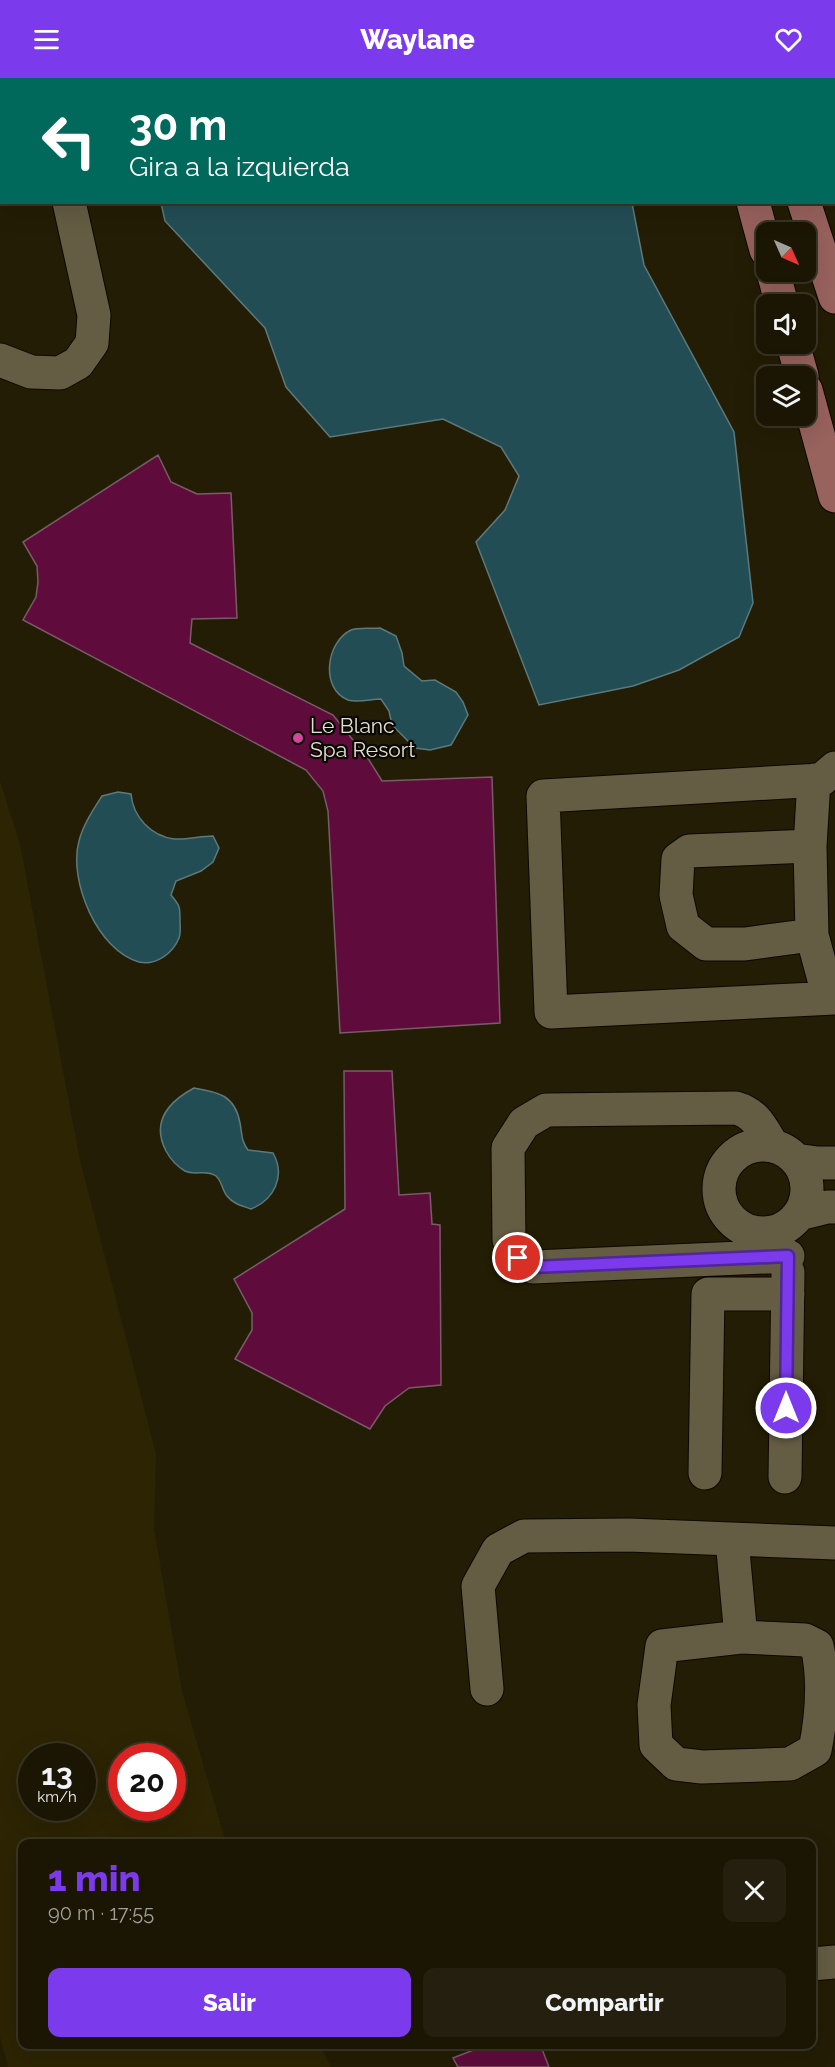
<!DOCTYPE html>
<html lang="es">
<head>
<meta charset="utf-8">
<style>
  body { margin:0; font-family:Raleway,sans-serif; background:#241f0e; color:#f1f3f6; height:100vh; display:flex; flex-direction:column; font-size:22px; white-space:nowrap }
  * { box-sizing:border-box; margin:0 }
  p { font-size:20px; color:#a09f9a }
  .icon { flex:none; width:33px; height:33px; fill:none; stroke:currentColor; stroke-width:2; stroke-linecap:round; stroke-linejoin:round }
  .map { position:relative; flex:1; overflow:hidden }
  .panel { position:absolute; left:18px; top:1761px; width:798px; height:210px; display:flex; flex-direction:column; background:#1b1604; border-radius:12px; box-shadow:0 6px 24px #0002,0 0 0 2px #393526 }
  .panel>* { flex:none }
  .hud { position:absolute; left:0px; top:0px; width:836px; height:126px; box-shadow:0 6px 24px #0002,0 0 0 2px #393526; background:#00695c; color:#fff; overflow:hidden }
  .needle { width:39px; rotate:135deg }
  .buttons { position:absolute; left:756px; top:144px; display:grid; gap:12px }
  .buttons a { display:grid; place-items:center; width:60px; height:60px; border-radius:12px; background:#1b1604; box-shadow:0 6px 24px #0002,0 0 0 2px #393526; font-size:30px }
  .speed { position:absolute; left:18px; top:1665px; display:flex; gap:12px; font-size:30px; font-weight:700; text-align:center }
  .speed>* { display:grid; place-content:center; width:78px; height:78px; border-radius:50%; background:#1b1604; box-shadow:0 6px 24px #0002,0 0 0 2px #393526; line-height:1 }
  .speed small { font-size:15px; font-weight:400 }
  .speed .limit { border:9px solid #d22; background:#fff; color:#111 }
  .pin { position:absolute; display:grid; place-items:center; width:51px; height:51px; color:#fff; margin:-26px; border:3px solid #fff; border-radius:50%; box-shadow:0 2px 6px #0007 }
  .me { position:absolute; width:66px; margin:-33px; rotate:0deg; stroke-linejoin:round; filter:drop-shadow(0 0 4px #0008) }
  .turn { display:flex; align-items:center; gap:21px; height:126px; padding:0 30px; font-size:27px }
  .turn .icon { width:78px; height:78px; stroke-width:2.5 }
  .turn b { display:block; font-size:42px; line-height:51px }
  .round { display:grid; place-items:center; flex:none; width:63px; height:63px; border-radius:12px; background:#241f0e }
  .headline { display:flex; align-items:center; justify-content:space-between; height:102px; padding:0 30px }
  h1 { font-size:36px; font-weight:800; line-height:45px; color:#7c3aed }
  .action { display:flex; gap:12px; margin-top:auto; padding:12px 30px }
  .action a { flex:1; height:69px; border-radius:12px; background:#7c3aed; color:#fff; font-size:24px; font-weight:800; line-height:69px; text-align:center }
  .action a+a { background:#241f0e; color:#f1f3f6 }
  header { display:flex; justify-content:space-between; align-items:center; height:78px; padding:0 30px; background:#7c3aed; color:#fff; font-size:27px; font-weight:800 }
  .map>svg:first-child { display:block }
  .sand { fill:#2c2403; fill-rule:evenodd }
  .water { fill:#234d55; stroke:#5d797a; stroke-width:1.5 }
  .building { fill:#5f0c3c; stroke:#785c68; stroke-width:1.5 }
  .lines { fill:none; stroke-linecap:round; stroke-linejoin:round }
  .minor-casing { stroke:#0d0700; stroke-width:35 }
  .major-casing { stroke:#0d0700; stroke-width:35 }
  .minor { stroke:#645c43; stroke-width:33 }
  .major { stroke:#98625d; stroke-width:33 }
  .route-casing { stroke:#51269a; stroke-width:15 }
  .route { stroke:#7c3aed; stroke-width:10 }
  .hotel-dot { fill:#d1479c; stroke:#0a0802; stroke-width:2 }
  .labels { text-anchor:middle; stroke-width:4.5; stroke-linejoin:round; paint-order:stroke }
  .poi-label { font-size:21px; fill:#e3dfd1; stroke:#0a0802; text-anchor:start }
</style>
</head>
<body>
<header><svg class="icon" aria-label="menu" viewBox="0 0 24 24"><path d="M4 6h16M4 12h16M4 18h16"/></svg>Waylane<svg class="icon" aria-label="heart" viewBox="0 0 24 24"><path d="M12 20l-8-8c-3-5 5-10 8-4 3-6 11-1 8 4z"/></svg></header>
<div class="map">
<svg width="835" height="1989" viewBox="0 0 835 1989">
  <rect width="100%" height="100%" fill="#241d05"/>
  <path class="sand" d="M0 703 20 766 80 1082 156 1376 154 1451 182 1613 226 1765 22 1766V1966L320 1967 331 1989H8L0 1959ZM32 1678H82V1730H32ZM122 1678H172V1730H122Z"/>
  <path class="water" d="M166 0H600V1H166Z
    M161 125H632L644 187 734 354 753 525 739 559 679 592 633 608 539 627 476 464 505 432 519 398 501 369 443 341 330 359 286 309 265 250 165 143Z
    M380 550 396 558 402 575 404 588 422 603 435 602 456 614 463 624 468 637 451 667 430 672 415 670 392 647 389 633 381 621C372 621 357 625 348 622 320 611 326 564 351 552 358 549 372 551 380 550Z
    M118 714 131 716C133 739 151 758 174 761 186 762 201 758 213 758L219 770 213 784 201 793 176 803 171 817C174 821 178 825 179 829 180 832 180 839 180 842 180 848 181 855 179 860 173 875 156 888 139 884 98 873 68 803 79 763 83 747 93 732 102 718Z
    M194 1010C218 1014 235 1017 240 1045 242 1055 241 1063 248 1072L273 1075C286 1098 274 1122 251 1131 243 1128 233 1126 227 1118 222 1112 222 1103 216 1098 206 1091 195 1098 185 1093 176 1088 171 1082 166 1073 151 1044 168 1024 194 1010Z"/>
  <path class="building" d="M158 377 171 404 197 416 231 415 237 540 192 541 190 565 333 637 369 682 382 703 492 699 500 945 340 955 328 733 323 713 306 692 23 542 36 519 38 504 37 488 23 464Z
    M344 993H392L399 1117 430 1115 432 1146 440 1147 441 1307 409 1310 385 1328 370 1351 235 1281 252 1252V1235L234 1201 345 1131Z
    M489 1966H540L549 1989H458L453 1980Z"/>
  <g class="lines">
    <g class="minor-casing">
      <path id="minor" d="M26 0 27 2
        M0 282 31 294 60 295 78 285 92 265 94 237 69 124
        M835 690 821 702 543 718 551 934 835 920
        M814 702 810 768 812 857 829 920
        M810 768 689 773 678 781 676 817 683 848 706 866H745L812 857
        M719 1111a44 44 0 1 1 88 0a44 44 0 1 1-88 0Z
        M773 1068C762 1051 757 1036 736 1030L546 1032 524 1045 508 1070 509 1162 518 1180 533 1189 788 1178
        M796 1082 817 1085H835
        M799 1136 827 1129H835
        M705 1395 708 1216H788
        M785 1399 788 1194
        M732 1462 741 1559
        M741 1559 805 1562 817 1568C825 1603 822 1637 815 1672L790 1686 702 1689 676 1686 656 1667 654 1627 662 1568Z
        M487 1611 478 1508 498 1472 524 1458 629 1457 835 1465
        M812 1886 835 1884"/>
    </g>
    <g class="major-casing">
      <path id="major" d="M712 0 713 2
        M762 0 763 2
        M753 124 766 172
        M804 124 835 219
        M773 194 782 226
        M793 266 802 298
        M806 312 835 418"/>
    </g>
    <use href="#minor" class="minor"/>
    <use href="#major" class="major"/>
  </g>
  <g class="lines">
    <g class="route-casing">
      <path id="route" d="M518 1180 533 1189 788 1178 786 1330"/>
    </g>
    <use href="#route" class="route"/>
  </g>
  <circle class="hotel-dot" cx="298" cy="660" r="6"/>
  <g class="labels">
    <g class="poi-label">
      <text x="310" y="655">Le Blanc<tspan x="310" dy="24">Spa Resort</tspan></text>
    </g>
  </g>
</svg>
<div class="buttons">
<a><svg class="needle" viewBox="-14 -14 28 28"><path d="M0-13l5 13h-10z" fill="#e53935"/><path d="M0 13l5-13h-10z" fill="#a09f9a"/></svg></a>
<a><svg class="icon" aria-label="sound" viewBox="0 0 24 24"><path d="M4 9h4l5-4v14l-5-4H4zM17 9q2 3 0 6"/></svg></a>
<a><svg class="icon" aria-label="layers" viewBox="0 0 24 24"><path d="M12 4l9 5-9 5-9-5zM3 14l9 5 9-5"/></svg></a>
</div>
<div class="speed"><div>13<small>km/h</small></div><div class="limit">20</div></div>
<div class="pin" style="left:518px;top:1180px;background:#d93025"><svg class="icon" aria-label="arrive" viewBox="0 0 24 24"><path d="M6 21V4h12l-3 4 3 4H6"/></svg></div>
<svg class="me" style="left:786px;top:1330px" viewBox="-20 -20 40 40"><circle r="17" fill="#7c3aed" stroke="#fff" stroke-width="3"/><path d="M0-11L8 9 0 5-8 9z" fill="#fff"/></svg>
<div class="hud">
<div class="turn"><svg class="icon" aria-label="left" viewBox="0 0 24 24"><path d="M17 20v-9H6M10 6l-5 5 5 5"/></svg><div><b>30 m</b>Gira a la izquierda</div></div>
</div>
<section class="panel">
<div class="headline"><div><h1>1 min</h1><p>90 m · 17:55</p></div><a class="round"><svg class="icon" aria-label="close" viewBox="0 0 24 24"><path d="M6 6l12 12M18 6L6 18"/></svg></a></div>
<div class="action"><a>Salir</a><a>Compartir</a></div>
</section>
</div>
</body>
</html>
